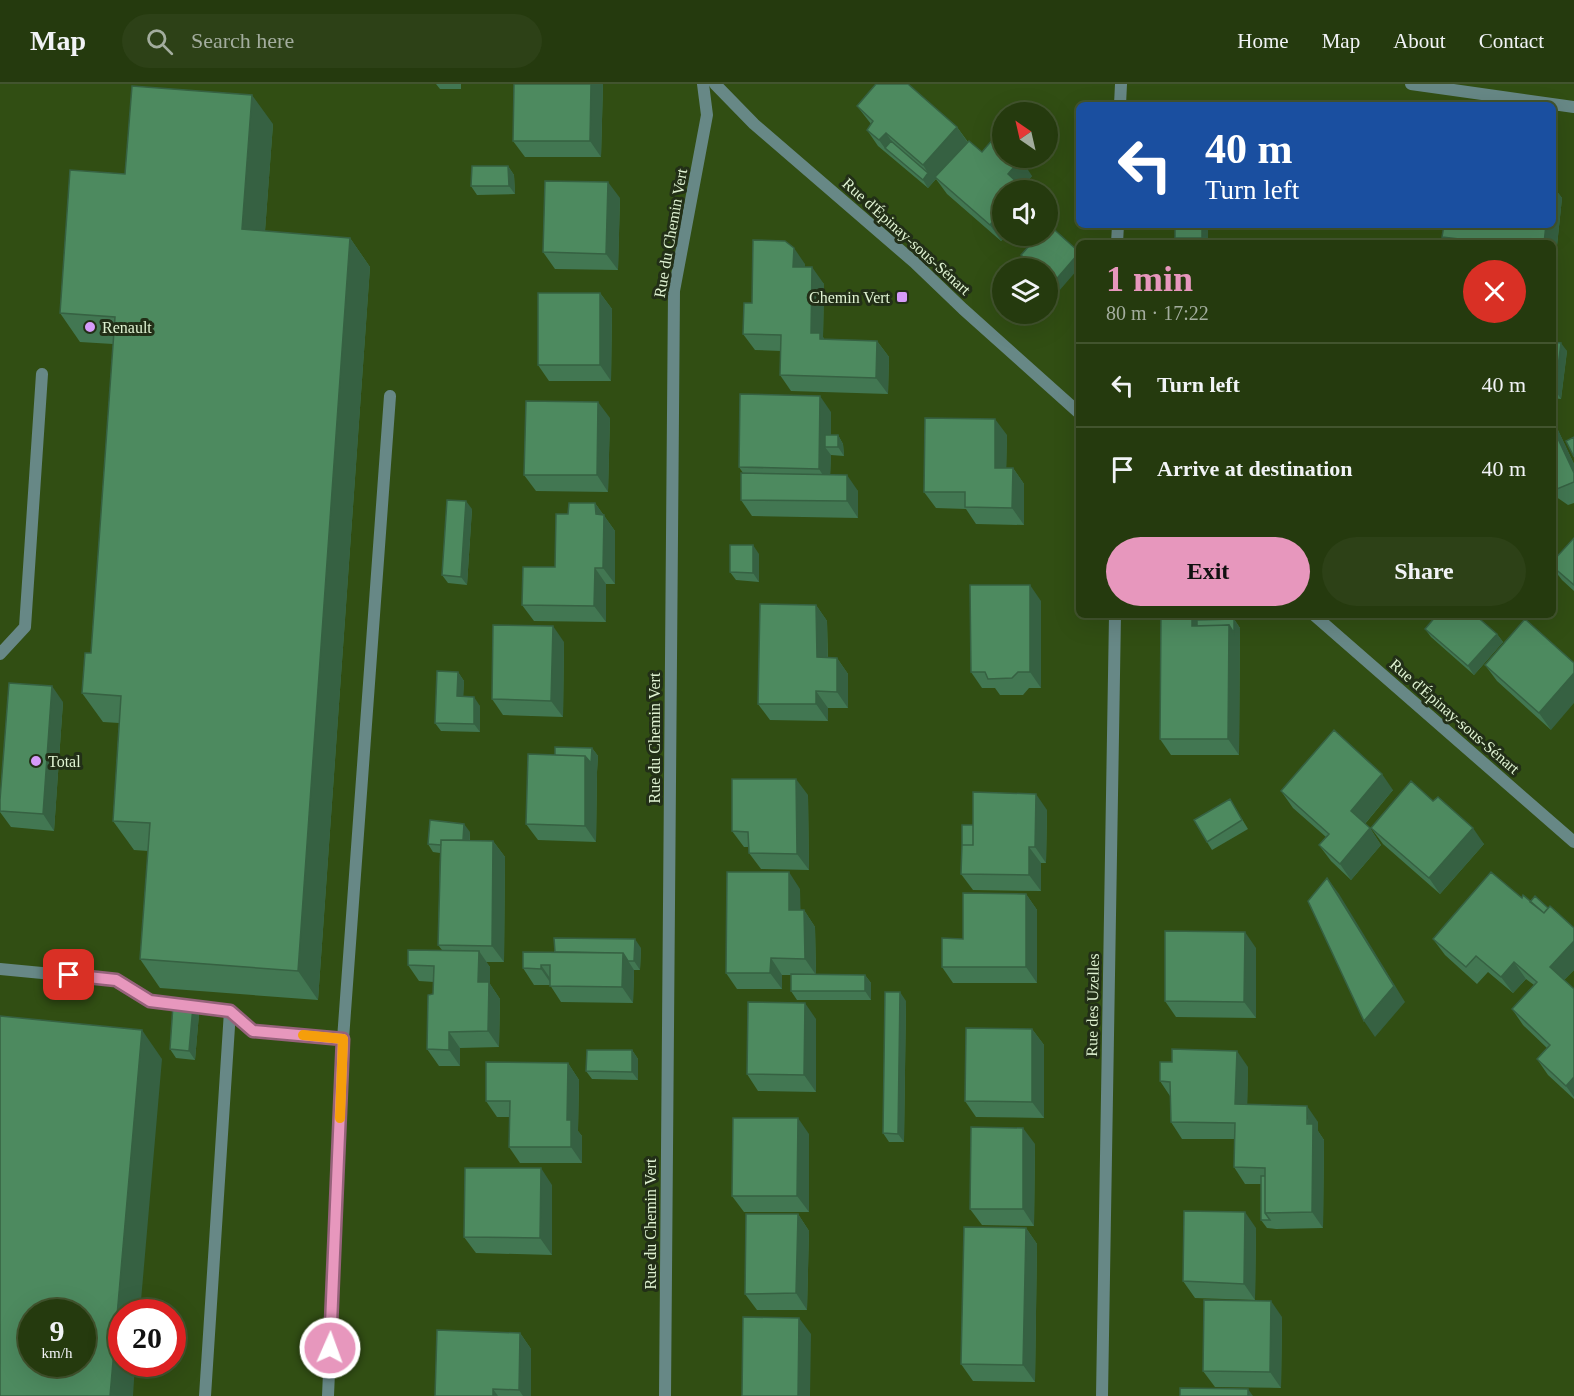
<!DOCTYPE html>
<html lang="en">
<head>
<meta charset="utf-8">
<style>
  body { margin:0; font-family:Georgia,serif; background:#2d4117; color:#f1f3f6; height:100vh; display:flex; flex-direction:column; font-size:22px; white-space:nowrap }
  * { box-sizing:border-box; margin:0 }
  p { font-size:20px; color:#a3ad9e }
  .icon { flex:none; width:33px; height:33px; fill:none; stroke:currentColor; stroke-width:2; stroke-linecap:round; stroke-linejoin:round }
  .map { position:relative; flex:1; overflow:hidden }
  .sheet { position:absolute; left:1076px; top:156px; width:480px; height:378px; display:flex; flex-direction:column; background:#253a0e; border-radius:9px; box-shadow:0 6px 24px #0002,0 0 0 2px #42542e }
  .sheet>* { flex:none }
  .guide { position:absolute; left:1076px; top:18px; width:480px; height:126px; border-radius:9px; box-shadow:0 6px 24px #0002,0 0 0 2px #42542e; background:#1a4fa0; color:#fff; overflow:hidden }
  .needle { width:39px; rotate:326deg }
  .controls { position:absolute; left:992px; top:18px; display:grid; gap:12px }
  .controls a { display:grid; place-items:center; width:66px; height:66px; border-radius:50%; background:#253a0e; box-shadow:0 6px 24px #0002,0 0 0 2px #42542e; font-size:30px }
  .speed { position:absolute; left:18px; top:1215px; display:flex; gap:12px; font-size:30px; font-weight:700; text-align:center }
  .speed>* { display:grid; place-content:center; width:78px; height:78px; border-radius:50%; background:#253a0e; box-shadow:0 6px 24px #0002,0 0 0 2px #42542e; line-height:1 }
  .speed small { font-size:15px; font-weight:400 }
  .speed .limit { border:9px solid #d22; background:#fff; color:#111 }
  .pin { position:absolute; display:grid; place-items:center; width:51px; height:51px; color:#fff; margin:-26px; border-radius:12px; box-shadow:0 3px 9px #0006 }
  .me { position:absolute; width:66px; margin:-33px; rotate:2deg; stroke-linejoin:round; filter:drop-shadow(0 0 4px #0008) }
  .turn { display:flex; align-items:center; gap:21px; height:126px; padding:0 30px; font-size:27px }
  .turn .icon { width:78px; height:78px; stroke-width:2.5 }
  .turn b { display:block; font-size:42px; line-height:51px }
  .round { display:grid; place-items:center; flex:none; width:63px; height:63px; border-radius:32px; background:#2d4117 }
  .overview { display:flex; align-items:center; justify-content:space-between; height:102px; padding:0 30px }
  h1 { font-size:36px; font-weight:700; line-height:45px; color:#e797bd }
  .primary-button { display:flex; gap:12px; margin-top:auto; padding:12px 30px }
  .primary-button a { flex:1; height:69px; border-radius:36px; background:#e797bd; color:#111; font-size:24px; font-weight:700; line-height:69px; text-align:center }
  .primary-button a+a { background:#2d4117; color:#f1f3f6 }
  ul { padding:0; list-style:none }
  li { display:flex; align-items:center; gap:18px; height:84px; padding:0 30px; border-top:2px solid #42542e }
  li div { flex:1 }
  li b { display:block; font-size:22px }
  li em { font-style:normal }
  header { display:flex; align-items:center; gap:36px; box-sizing:border-box; height:84px; padding:0 30px; background:#253a0e; border-bottom:2px solid #42542e }
  header strong { font-size:28px }
  nav { display:flex; gap:33px; margin-inline-start:auto; font-size:21px }
  .search { width:420px; height:54px; background:#2d4117; display:flex; align-items:center; gap:15px; box-sizing:border-box; padding:0 21px; border-radius:33px; color:#a3ad9e; font-size:22px }
  .map>svg:first-child { display:block }
  .lines { fill:none; stroke-linecap:round; stroke-linejoin:round }
  .service { stroke:#678886; stroke-width:12 }
  .minor { stroke:#678886; stroke-width:12 }
  .tertiary { stroke:#678886; stroke-width:12 }
  .wall { fill:#427752 }
  .shaded-wall { fill:#366142 }
  .building { fill:#4d8a5f; stroke:#366142; stroke-width:1.5; fill-rule:evenodd }
  .route-casing { stroke:#96627b; stroke-width:15 }
  .route { stroke:#e797bd; stroke-width:10 }
  .slow { stroke:#f59e0b; stroke-width:10 }
  .poi-dot { fill:#d69bfa; stroke:#222f17; stroke-width:2 }
  .labels { text-anchor:middle; stroke-width:6; stroke-linejoin:round; paint-order:stroke }
  .street-label { font-size:16px; fill:#dff2d2; stroke:#222f17 }
  .poi-label { font-size:16px; fill:#dff2d2; stroke:#222f17; text-anchor:start }
</style>
</head>
<body>
<header>
<strong>Map</strong>
<div class="search"><svg class="icon" aria-label="search" viewBox="0 0 24 24"><circle cx="10" cy="10" r="6"/><path d="M15 15l6 6"/></svg>Search here</div>
<nav><a>Home</a><a>Map</a><a>About</a><a>Contact</a></nav>
</header>
<div class="map">
<svg width="1574" height="1312" viewBox="0 0 1574 1312">
  <rect width="100%" height="100%" fill="#314e13"/>
  <g class="lines">
    <path class="service" d="M0 570 25 543 42 290
      M0 885 115 896 150 917 230 927 253 947 343 955 390 312
      M205 1312 230 927
      M328 1312 343 955"/>
    <path class="minor" d="M715 0 754 40 914 178 963 225 1078 328
      M1120 21 1121 0
      M1117 159 1118 141
      M1314 531 1574 758
      M665 1312 674 207 707 31 703 0
      M1102 1312 1115 531"/>
    <path class="tertiary" d="M1411 0 1574 23"/>
  </g>
  <path class="wall" d="M436 0H461V5H440Z
    M514 0H603L601 73H525L513 57Z
    M857 22 957 43 968 58 982 68 1032 92 1022 103 1025 106H1002V152H1006L1001 157 947 110 936 95 928 104 878 62 867 46 871 40Z
    M273 40 265 147 350 154 370 183 318 916 160 904 140 875 148 767 134 766 113 737 119 639 103 638 82 609 91 569 113 260 80 258 60 229 125 90Z
    M508 82 514 91 515 110 477 111 471 102Z
    M1552 101 1562 114 1555 181 1552 180V159H1447L1442 153 1552 141Z
    M620 114 618 186 555 185 543 168Z
    M1208 141V159H1178L1175 154Z
    M1078 167 1059 207 1047 197V184H1033L1027 179 1021 171Z
    M805 180V183L824 200 823 253 824 255 877 257 889 273 888 310 791 307 780 291 781 267 755 266 743 250 752 219Z
    M600 209 612 225 611 297H549L538 281Z
    M1552 258 1567 267 1561 315 1552 314Z
    M831 328V351H838L843 360 844 372 831 371 830 390 858 407V434L752 432 741 416 743 389 739 383Z
    M610 334 608 408 536 407 524 391Z
    M1552 337 1557 344 1574 380V419L1568 421 1552 410Z
    M1007 351 1006 384H1013L1024 400V441L976 440 966 425 936 424 924 408Z
    M595 419 615 447V500H606V538L534 537 522 521 555 483 568 430Z
    M472 425 467 501 448 499 442 491Z
    M1574 454V507L1562 496 1552 483V478Z
    M759 470V498L736 496 730 488Z
    M1041 517V604H1029L1023 611H1000L995 604H982L971 588Z
    M816 521 827 537 828 573 837 574 848 590V624H828V637L770 636 758 620Z
    M1161 531H1200L1203 536 1234 535 1240 544 1239 671H1171L1160 655Z
    M1525 535 1551 646 1497 597 1485 581Z
    M1425 545 1497 550 1503 558 1474 591 1431 553Z
    M564 558 563 633 503 631 492 615Z
    M458 588 464 597 463 612 480 622V648L441 647 435 639Z
    M63 618 54 747 11 743 0 728V716Z
    M592 664 598 672 597 688 596 758 538 756 526 740 555 671Z
    M1393 706 1365 740 1370 744 1381 761 1351 796 1331 777 1319 761 1326 753 1293 724 1281 707Z
    M808 711 809 786 761 785 749 769V763H744L732 747Z
    M1230 715 1248 745 1212 766 1207 758Z
    M1433 717 1484 760 1440 810 1383 760 1371 744Z
    M1047 726 1046 779H1041V807L973 806 961 790 973 741Z
    M470 748V756L493 757 505 773 504 878H486L490 883V900L500 915 499 963 460 964V982H439L427 965 433 910 434 898 419 897 408 881 442 866 438 861 440 769 433 768 428 760Z
    M800 805V826H804L815 843 816 890 865 891 871 899V916H797L791 907V891H782V905H737L726 889Z
    M1026 810 1037 826V899H953L942 883 963 855Z
    M1433 855 1574 886 1564 896 1574 905V1015L1548 991 1537 975 1547 964 1523 941 1512 925 1534 901 1526 895 1513 909 1488 888 1477 900 1445 871Z
    M641 864 640 886H634L633 919 561 918 550 901H534L523 884 555 869Z
    M1256 864V934L1176 933 1165 917Z
    M906 917 904 1058H889L883 1049Z
    M193 922 199 930 195 976 176 974 170 965Z
    M816 935V1008L758 1007 747 990Z
    M1032 945 1044 961V1034L976 1033 965 1017Z
    M632 966 638 975V996L592 995 586 987Z
    M568 979 579 996 578 1047 582 1052V1079H520L509 1063V1033H497L486 1017Z
    M1248 983 1247 1020 1318 1038V1047L1324 1056 1323 1144 1276 1145 1267 1144 1261 1136V1100H1245L1234 1083 1235 1055H1182L1171 1038 1170 1012 1160 997Z
    M809 1050V1128H744L732 1112Z
    M1035 1060 1034 1142 982 1141 970 1125Z
    M552 1101V1171L476 1169 464 1153Z
    M798 1130 809 1147 807 1226H757L745 1210Z
    M1026 1144 1037 1160 1035 1298 973 1297 961 1280Z
    M1256 1144 1255 1216 1195 1214 1183 1197Z
    M1282 1233 1281 1304 1215 1303 1203 1287Z
    M520 1249 531 1265V1312H435Z"/>
  <path class="shaded-wall" d="M591 0H603L601 73 590 57Z
    M252 11 273 40 263 174 242 145Z
    M957 43 968 59 928 104 923 96 928 89 923 81Z
    M886 49 897 65 885 64 891 73 879 56Z
    M1021 75 1032 92 1022 103 1025 106H1019L1008 90Z
    M508 82 514 91 515 110 509 102Z
    M608 98 620 114 618 186 606 170Z
    M1552 101 1562 114 1555 181 1552 177V159H1544L1546 141H1552Z
    M1002 126V152H1006L1001 157 990 141Z
    M1202 141H1208V159H1205L1202 154Z
    M350 154 370 183 318 916 298 887Z
    M794 164 805 180V200L793 183Z
    M1078 170V185L1059 207 1053 199Z
    M812 183 824 200 823 253 831 265 811 249Z
    M600 209 612 225 611 297 600 281Z
    M877 257 889 273 888 310 876 294Z
    M1561 259 1567 267 1561 315 1555 306Z
    M820 312 831 328V363H825L831 371 830 402 819 385Z
    M598 318 610 334 608 408 597 391Z
    M995 335 1007 351 1006 401 995 384Z
    M1552 337 1557 344 1574 380V389L1552 342Z
    M838 351 843 360 844 372 838 363Z
    M1013 384 1024 400V441L1012 424Z
    M847 391 858 407V434L847 417Z
    M466 417 472 425 467 501 461 493Z
    M595 419 615 447V500L603 484Z
    M753 461 759 470V498L753 489Z
    M595 484 606 500V538L594 522Z
    M1030 501 1041 517V604L1030 588Z
    M816 521 827 537 828 590 817 573Z
    M1192 531H1200L1203 536V550L1192 542Z
    M1234 535 1240 544 1239 671 1228 655 1229 541Z
    M553 542 564 558 563 633 551 617Z
    M1497 550 1503 558 1474 591 1468 582Z
    M837 574 848 590V624L837 608Z
    M458 588 464 597 463 620 457 612Z
    M1574 589V619L1551 646 1539 629Z
    M52 602 63 618 54 747 43 730Z
    M816 607 828 624V637L816 620Z
    M474 613 480 622V648L474 640Z
    M592 664 598 672 597 688 596 758 585 742V672Z
    M1382 690 1393 706 1362 743 1351 727Z
    M796 695 808 711 809 786 797 770Z
    M1036 710 1047 726 1046 779 1035 763Z
    M464 740 470 748 469 771 463 762Z
    M1370 744 1381 761 1351 796 1340 780Z
    M1473 744 1484 760 1440 810 1429 794Z
    M493 757 505 773 504 878 492 862Z
    M1029 763 1041 779V807L1029 791Z
    M789 788 800 805 801 842 789 826Z
    M1327 794 1339 810 1405 918 1375 953 1364 937Z
    M1026 810 1037 826V899L1026 883Z
    M804 826 815 843 816 891 805 875Z
    M1245 848 1256 864V934L1244 918Z
    M635 855 641 864 640 886 634 877Z
    M1574 857V886L1561 899 1550 883Z
    M479 867 490 883V900L500 915 499 963 488 947 478 898Z
    M623 869 634 886 633 919 622 903Z
    M771 874 782 891V905L770 889Z
    M1514 878 1526 895 1513 909 1501 893Z
    M541 881 552 897V901L541 885Z
    M865 891 871 899V916L865 907Z
    M900 908 906 917 904 1058 898 1050Z
    M805 919 816 935V1008L804 991Z
    M193 922 199 930 195 976 189 967Z
    M1032 945 1044 961V1034L1032 1018Z
    M142 946 162 975 140 1228H122V1280H135L133 1312H110Z
    M449 948 460 964V982L449 966Z
    M632 966 638 975V996L632 988Z
    M1237 967 1248 983 1247 1036 1235 1020Z
    M568 979 579 996 578 1047 582 1052V1079L571 1063 567 1036Z
    M1574 993V1013L1566 1002Z
    M1307 1022 1318 1038V1047L1324 1056 1323 1144 1312 1128Z
    M798 1034 809 1050V1128L797 1112Z
    M1023 1044 1035 1060 1034 1142 1023 1125Z
    M541 1084 552 1101V1171L540 1154Z
    M1245 1128 1256 1144 1255 1216 1244 1200Z
    M798 1130 809 1147 807 1226 796 1209Z
    M1026 1144 1037 1160 1035 1298 1023 1281Z
    M1271 1217 1282 1233 1281 1304 1270 1288Z
    M799 1234 811 1250 810 1312H798Z
    M520 1249 531 1265V1312H523L519 1306Z
    M493 1305 498 1312H493Z
    M1248 1305 1253 1312H1248Z"/>
  <path class="building" d="M514 0H591L590 57H513Z
    M876 0H908L957 43 923 81 886 49 879 56 867 46 873 37 857 22Z
    M132 2 252 11 242 145 350 154 298 887 140 875 150 739 113 737 121 612 82 609 85 569H91L115 233 60 229 70 86 125 90Z
    M994 54 1002 60V74H1019L1021 75 1008 90 1022 103 1019 106H1002V126L990 141 935 93 969 57 982 68Z
    M891 57 928 89 923 96 885 64Z
    M472 82H508L509 102H471Z
    M545 97 608 98 606 170 543 168Z
    M1048 140 1078 167V170L1053 199 1047 194V184H1036L1021 171 1038 152H1047Z
    M1175 141H1202V154H1175Z
    M1444 141H1546L1544 159H1495L1442 153Z
    M753 156 785 157 794 164 793 183H812L811 249H820V255L877 257 876 294 780 291 781 251 743 250 744 219H752Z
    M538 209H600V281H538Z
    M1552 258 1561 259 1555 306H1552Z
    M740 310 820 312 819 385 739 383Z
    M526 317 598 318 597 391H524Z
    M925 334 995 335V384H1013L1012 424 965 423V408H924Z
    M1552 342 1574 389V398L1557 405 1552 402Z
    M825 351H838V363H825Z
    M1574 353V373L1566 357Z
    M741 389 847 391V417L741 416Z
    M447 416 466 417 461 493 442 491Z
    M569 419H595L596 430 604 431 603 484H595L594 522 522 521 523 483H555L556 430H568Z
    M1574 454V501L1552 482V478Z
    M730 461H753V489L730 488Z
    M970 501H1030V588H1018L1012 594 988 595 985 588H971Z
    M760 520 816 521 817 573 837 574V608L816 607V620H758Z
    M1161 531H1192V542L1229 541 1228 655H1160Z
    M1437 531H1475L1497 550 1468 582 1425 545Z
    M1234 535V549L1229 541 1197 542V536Z
    M1525 535 1574 579V589L1539 629 1485 581Z
    M493 541 553 542 551 617 492 615Z
    M437 587 458 588 457 612 474 613V640L435 639Z
    M9 599 52 602 43 730 0 727V716Z
    M1334 646 1382 690 1351 727 1370 744 1340 780 1319 761 1329 750 1281 707Z
    M555 663 592 664 591 679 585 672 555 671Z
    M528 670 585 672V742L526 740Z
    M732 695H796L797 770 749 769 748 748 732 747Z
    M1411 697 1433 717 1438 713 1473 744 1429 794 1371 744Z
    M973 708 1036 710 1035 763H1029V791L961 790 962 761H973Z
    M1230 715 1242 736 1207 758 1194 736Z
    M430 736 464 740 463 756H441V761L428 760Z
    M962 741H973V761H962Z
    M441 756 493 757 492 862 438 861Z
    M727 788H789V826H804L805 875 771 874 770 889H726Z
    M1491 788 1522 814 1523 811 1544 829 1550 822 1574 844V857L1550 883 1574 905V993L1566 1002 1537 975 1550 961 1512 925 1537 898 1514 878 1501 893 1476 872 1466 883 1433 855Z
    M1327 794 1394 902 1364 937 1308 817Z
    M963 809 1026 810V883H942V854L963 855Z
    M1535 812 1548 824 1544 829 1530 818Z
    M1165 847 1245 848 1244 918 1165 917Z
    M554 854 635 855 634 877H628L623 869 555 868Z
    M408 866 479 867 478 898H489L488 947 449 948V966L427 965 428 911 433 910 434 882 408 881Z
    M523 868 623 869 622 903 550 902V881H541V885L523 884Z
    M791 890 865 891V907H791Z
    M885 908H900L898 1050 883 1049Z
    M748 918 805 919 804 991 747 990Z
    M173 921 193 922 189 967 170 965Z
    M0 932 142 946 110 1312H0ZM32 1228H82V1280H32Z
    M966 944 1032 945V1018L965 1017Z
    M1172 965 1237 967 1235 1020 1307 1022V1040H1313L1312 1128 1265 1129V1084L1234 1083 1235 1039 1171 1038 1170 998 1160 997V978H1172Z
    M587 966H632V988L586 987Z
    M486 978 568 979 567 1036H571V1063H509L510 1017H486Z
    M733 1034H798L797 1112H732Z
    M971 1043 1023 1044V1125H970Z
    M465 1084H541L540 1154 464 1153Z
    M1261 1092H1265V1129L1270 1136H1261Z
    M1184 1127 1245 1128 1244 1200 1183 1197Z
    M746 1130H798L796 1209 745 1210Z
    M964 1143 1026 1144 1023 1281 961 1280Z
    M1204 1216 1271 1217 1270 1288 1203 1287Z
    M743 1233 799 1234 798 1312H742Z
    M437 1246 520 1249 519 1306 493 1305V1312H435Z
    M1180 1304 1248 1305V1312H1180Z"/>
  <g class="lines">
    <g class="route-casing">
      <path id="route" d="M69 891 116 896 150 917 230 927 253 947 343 955 330 1264"/>
    </g>
    <use href="#route" class="route"/>
    <path class="slow" d="M303 951 343 955 340 1034"/>
  </g>
  <g class="poi-dot">
    <rect x="896" y="207" width="12" height="12" rx="3"/>
    <circle cx="90" cy="243" r="6"/>
    <circle cx="36" cy="677" r="6"/>
  </g>
  <g class="labels">
    <g class="street-label">
      <text transform="translate(670 149) rotate(-80)" y="6">Rue du Chemin Vert</text>
      <text transform="translate(907 152) rotate(42)" y="6">Rue d'Épinay-sous-Sénart</text>
      <text transform="translate(1455 632) rotate(41)" y="6">Rue d'Épinay-sous-Sénart</text>
      <text transform="translate(654 654) rotate(-90)" y="6">Rue du Chemin Vert</text>
      <text transform="translate(1092 921) rotate(-89)" y="6">Rue des Uzelles</text>
      <text transform="translate(650 1140) rotate(-90)" y="6">Rue du Chemin Vert</text>
    </g>
    <g class="poi-label">
      <text x="890" y="219" text-anchor="end">Chemin Vert</text>
      <text x="102" y="249">Renault</text>
      <text x="48" y="683">Total</text>
    </g>
  </g>
</svg>
<div class="controls">
<a><svg class="needle" viewBox="-14 -14 28 28"><path d="M0-13l5 13h-10z" fill="#e53935"/><path d="M0 13l5-13h-10z" fill="#a3ad9e"/></svg></a>
<a><svg class="icon" aria-label="sound" viewBox="0 0 24 24"><path d="M4 9h4l5-4v14l-5-4H4zM17 9q2 3 0 6"/></svg></a>
<a><svg class="icon" aria-label="layers" viewBox="0 0 24 24"><path d="M12 4l9 5-9 5-9-5zM3 14l9 5 9-5"/></svg></a>
</div>
<div class="speed"><div>9<small>km/h</small></div><div class="limit">20</div></div>
<div class="pin" style="left:69px;top:891px;background:#d93025"><svg class="icon" aria-label="arrive" viewBox="0 0 24 24"><path d="M6 21V4h12l-3 4 3 4H6"/></svg></div>
<svg class="me" style="left:330px;top:1264px" viewBox="-20 -20 40 40"><circle r="17" fill="#e797bd" stroke="#fff" stroke-width="3"/><path d="M0-11L8 9 0 5-8 9z" fill="#fff"/></svg>
<div class="guide">
<div class="turn"><svg class="icon" aria-label="left" viewBox="0 0 24 24"><path d="M17 20v-9H6M10 6l-5 5 5 5"/></svg><div><b>40 m</b>Turn left</div></div>
</div>
<section class="sheet">
<div class="overview"><div><h1>1 min</h1><p>80 m · 17:22</p></div><a class="round" style="background:#d93025;color:#fff"><svg class="icon" aria-label="close" viewBox="0 0 24 24"><path d="M6 6l12 12M18 6L6 18"/></svg></a></div>
<ul>
<li><svg class="icon" aria-label="left" viewBox="0 0 24 24"><path d="M17 20v-9H6M10 6l-5 5 5 5"/></svg><div><b>Turn left</b></div><em>40 m</em></li>
<li><svg class="icon" aria-label="arrive" viewBox="0 0 24 24"><path d="M6 21V4h12l-3 4 3 4H6"/></svg><div><b>Arrive at destination</b></div><em>40 m</em></li>
</ul>
<div class="primary-button"><a>Exit</a><a>Share</a></div>
</section>
</div>
</body>
</html>
